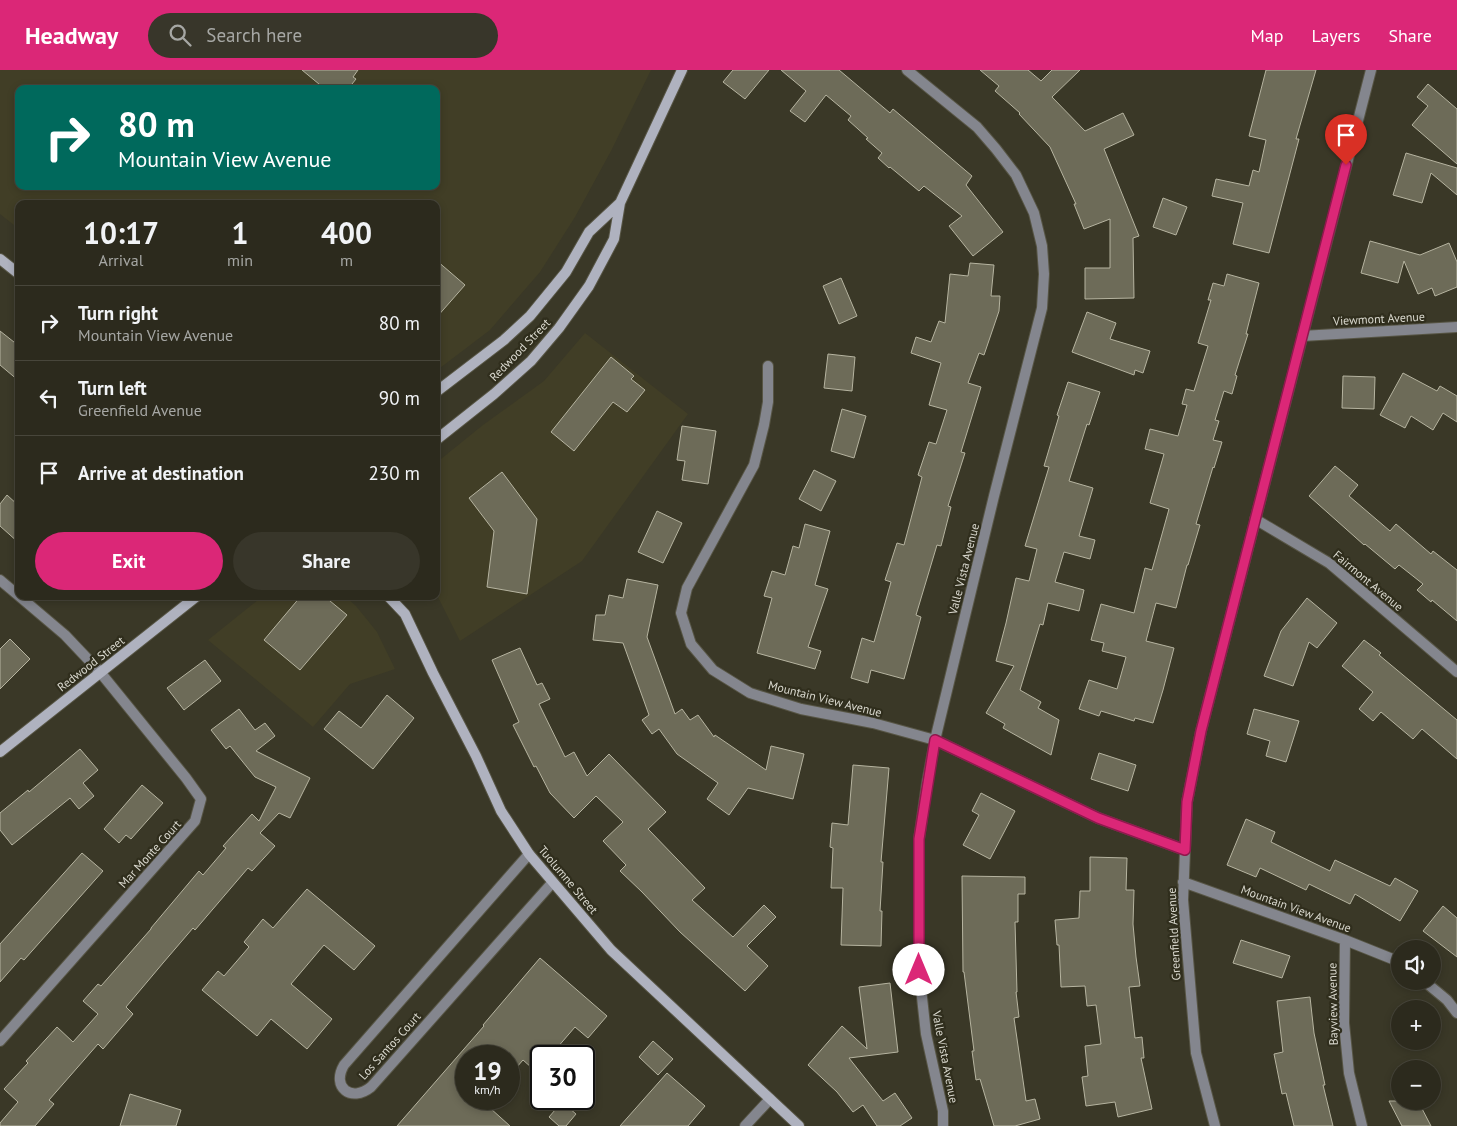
<!DOCTYPE html>
<html lang="en">
<head>
<meta charset="utf-8">
<style>
  body { margin:0; font-family:"PT Sans",sans-serif; background:#38362a; color:#f1f3f6; height:100vh; display:flex; flex-direction:column; font-size:19px; white-space:nowrap }
  * { box-sizing:border-box; margin:0 }
  p { font-size:16px; color:#a6a7a4 }
  .icon { flex:none; width:28px; height:28px; fill:none; stroke:currentColor; stroke-width:2; stroke-linecap:round; stroke-linejoin:round }
  .map { position:relative; flex:1; overflow:hidden }
  .details { position:absolute; left:15px; top:130px; width:425px; height:400px; display:flex; flex-direction:column; background:#2c2a1d; border-radius:10px; box-shadow:0 2px 8px #0003,0 0 0 1px #48463b }
  .details>* { flex:none }
  .guide { position:absolute; left:15px; top:15px; width:425px; height:105px; border-radius:10px; box-shadow:0 2px 8px #0003,0 0 0 1px #48463b; background:#00695c; color:#fff; overflow:hidden }
  .controls { position:absolute; left:1391px; top:870px; display:grid; gap:10px }
  .controls a { display:grid; place-items:center; width:50px; height:50px; border-radius:50%; background:#2c2a1d; box-shadow:0 2px 8px #0003,0 0 0 1px #48463b; font-size:25px }
  .speed { position:absolute; left:455px; top:975px; display:flex; gap:10px; font-size:25px; font-weight:700; text-align:center }
  .speed>* { display:grid; place-content:center; width:65px; height:65px; border-radius:50%; background:#2c2a1d; box-shadow:0 2px 8px #0003,0 0 0 1px #48463b; line-height:1 }
  .speed small { font-size:12px; font-weight:400 }
  .speed .limit { border:2px solid #111; border-radius:8px; background:#fff; color:#111 }
  .pin { position:absolute; display:grid; place-items:center; width:42px; height:42px; color:#fff; margin:-51px -21px; border-radius:50% 50% 50% 0; rotate:-45deg; box-shadow:0 0 5px #0007 }
  .pin .icon { rotate:45deg }
  .me { position:absolute; width:55px; margin:-28px; rotate:0deg; stroke-linejoin:round; filter:drop-shadow(0 0 4px #0008) }
  .turn { display:flex; align-items:center; gap:18px; height:105px; padding:0 20px; font-size:22px }
  .turn .icon { width:65px; height:65px; stroke-width:2.5 }
  .turn b { display:block; font-size:35px; line-height:42px }
  .eta { display:flex; justify-content:space-evenly; align-items:center; height:85px; text-align:center }
  .eta b { font-size:30px; font-weight:600; line-height:35px }
  .cta { display:flex; gap:10px; margin-top:auto; padding:10px 20px }
  .cta a { flex:1; height:58px; border-radius:30px; background:#db2777; color:#fff; font-size:20px; font-weight:600; line-height:58px; text-align:center }
  .cta a+a { background:#38362a; color:#f1f3f6 }
  ul { padding:0; list-style:none }
  li { display:flex; align-items:center; gap:15px; height:75px; padding:0 20px; border-top:1px solid #48463b }
  li div { flex:1 }
  li b { display:block; font-size:19px }
  li em { font-style:normal }
  header { display:flex; align-items:center; gap:30px; box-sizing:border-box; height:70px; padding:0 25px; background:#db2777; color:#fff }
  header strong { font-size:24px }
  nav { display:flex; gap:28px; margin-inline-start:auto; font-size:18px }
  .search { width:350px; height:45px; background:#38362a; display:flex; align-items:center; gap:12px; box-sizing:border-box; padding:0 18px; border-radius:28px; color:#a6a7a4; font-size:19px }
  .map>svg:first-child { display:block }
  .built { fill:#413e26; fill-rule:evenodd }
  .building { fill:#6d6b58; stroke:#b6b4a0 }
  .lines { fill:none; stroke-linecap:round; stroke-linejoin:round }
  .minor-casing { stroke:#575545; stroke-width:12 }
  .secondary-casing { stroke:#575545; stroke-width:12 }
  .minor { stroke:#84868e; stroke-width:10 }
  .secondary { stroke:#afb2bf; stroke-width:10 }
  .route-casing { stroke:#8e194d; stroke-width:12 }
  .route { stroke:#db2777; stroke-width:9 }
  .labels { text-anchor:middle; stroke-width:4.5; stroke-linejoin:round; paint-order:stroke }
  .street-label { font-size:12px; fill:#dad9cf; stroke:#302e1d }
</style>
</head>
<body>
<header>
<strong>Headway</strong>
<div class="search"><svg class="icon" aria-label="search" viewBox="0 0 24 24"><circle cx="10" cy="10" r="6"/><path d="M15 15l6 6"/></svg>Search here</div>
<nav><a>Map</a><a>Layers</a><a>Share</a></nav>
</header>
<div class="map">
<svg width="1457" height="1056" viewBox="0 0 1457 1056">
  <rect width="100%" height="100%" fill="#3a3827"/>
  <path class="built" d="M0 0H651L611 81 575 147 540 202 490 260 436 301V134H19V159L0 144ZM19 19H436V116H19Z
    M585 263 688 344 582 491 460 571 436 523V393L483 355 544 311Z
    M263 526H345L356 536 377 562 395 599 350 614 313 657 208 570Z"/>
  <path class="building" d="M302 0H358L353 7 356 9 348 19H325Z
    M733 0H769L745 29 723 12Z
    M781 0H839L890 43 893 39 972 106 966 115 1003 162 973 186 949 156 962 146 924 116 919 121 890 97 889 98 878 88 882 83 866 69 868 68 848 50 851 46 826 25 805 52 790 41 806 21Z
    M980 0H1028L1041 11 1052 0H1080L1052 27 1085 61 1123 43 1134 65 1104 79 1139 166 1133 168 1134 228 1085 229V198H1110V149L1084 159 1074 134H1076L1050 77 1019 44 1020 43 995 21 999 16Z
    M1266 0H1316L1296 69H1299L1269 183 1233 174 1243 133 1212 126 1216 109 1249 116 1253 100 1259 102 1266 70 1249 66Z
    M1428 14 1457 39V94L1412 55 1428 36 1417 27Z
    M1406 83 1457 98V125L1431 103 1422 133 1393 125Z
    M1163 128 1187 137 1176 165 1153 157Z
    M1370 171 1420 185 1449 173 1457 192V217L1435 226 1432 218 1418 224 1404 191 1398 213 1361 203Z
    M436 190 465 215 436 248Z
    M970 193 994 195 991 226H1000L999 241 984 285 979 283 968 313 981 317 961 382 965 383 948 436 951 437 941 476 937 475 916 545 921 547 904 609 871 600 868 613 851 608 862 568 874 572 891 512 885 510 897 473 904 475 922 407 918 405 929 372 936 374 947 340 929 335 941 293 911 283 916 267 931 272 939 251 945 253 950 204 968 206Z
    M1227 204 1259 213 1246 264H1248L1235 305 1237 306 1232 324 1224 321 1215 350 1219 351 1213 370 1222 372 1214 398 1213 397 1196 454 1200 455 1188 495H1187L1176 538 1156 533 1146 571 1174 578 1163 620 1153 653 1135 648 1134 651 1101 641 1099 646 1079 639 1089 610 1117 619 1126 587 1102 581 1104 573 1091 570 1101 534 1134 543 1145 498 1152 500 1169 439 1150 433 1164 384 1145 379 1150 359 1178 366 1187 335 1182 334 1186 319 1194 321 1208 276 1198 273 1211 230H1208L1213 213 1224 216Z
    M841 208 857 246 839 254 823 216Z
    M1087 242 1116 253 1110 269 1150 281 1143 303 1135 300 1134 305 1072 282Z
    M0 261 19 276V311L0 295Z
    M828 284 855 287 852 321 824 318Z
    M611 287 634 306 631 309 645 320 627 342 613 332 574 381 551 362Z
    M1403 303 1437 321 1440 316 1457 326V352L1443 343 1433 360 1411 346 1405 358 1380 345Z
    M1343 306 1375 307 1374 339 1342 338Z
    M1068 312 1100 322 1089 355 1087 354 1069 411 1093 418 1079 466 1095 470 1090 489 1064 482 1055 512 1084 520 1079 541 1048 533 1043 555 1040 554 1020 620 1041 632 1038 638 1059 650 1051 685 1003 658 1005 654 986 643 1014 596 996 591 1006 553 1016 508 1029 511 1037 479 1025 476 1049 397 1044 396 1059 346 1057 345Z
    M842 339 866 346 854 388 831 381Z
    M682 356 716 361 708 414 682 410 685 391 677 390Z
    M1335 396 1358 415 1349 426 1390 461 1396 454 1431 484 1433 481 1457 500V551L1432 530 1431 532 1417 520 1423 514 1399 495 1395 499 1365 474 1364 475 1309 426Z
    M814 400 836 411 821 441 799 429Z
    M502 402 537 449 527 524 487 517 494 461 469 428Z
    M7 425 19 436V473L0 456V434Z
    M657 441 682 453 663 493 638 482Z
    M805 454 830 461 815 515 828 519 808 577 821 581 815 599 757 583 772 528 764 526 772 501 785 505 793 476 799 478Z
    M627 509 658 515 647 567 675 644 682 639 690 650 698 645 714 667 715 665 766 700 771 676 804 684 793 729 748 718 729 745 707 729 718 713 677 684 659 659 652 664 642 650 649 645 623 573 593 570 596 545H605L609 525 623 528Z
    M301 526H324L347 545 300 600 264 570Z
    M1307 528 1337 553 1317 578 1309 572 1293 616 1264 606 1281 561Z
    M10 569 30 589 0 619V579Z
    M1364 570 1381 583 1379 585 1457 650V689L1422 659 1413 669 1381 642 1373 651 1359 639 1373 622 1342 596Z
    M520 578 537 615 542 613 550 629 539 634 565 687 574 682 587 706 609 684 666 742 648 759 705 818 692 830 733 867 764 835 776 847 747 876 768 896 745 921 680 862 642 822 620 801 626 795 603 771 623 752 596 726 574 748 550 723 536 696 534 697 513 655 519 652 492 590Z
    M205 590 221 611 184 640 167 618Z
    M387 625 414 648 373 699 324 659 339 641 361 658Z
    M239 639 255 660 265 653 275 666 256 681 310 708 290 748 279 743 260 763 275 776 252 801 248 798 195 860 193 858 163 893 126 937 133 944 103 979 98 974 49 1030 54 1034 35 1056H0V1053L18 1032 4 1019 28 993 26 991 57 957 73 972 98 944 83 931 98 914 101 916 151 859V858L199 801 203 805 226 778 223 776 252 744 259 751 276 717 255 707 230 676 226 679 211 660Z
    M1254 639 1299 651 1286 692 1266 686 1270 671 1247 664Z
    M80 679 98 700 83 713 94 726 79 739 70 728 12 775 0 760V743L28 720 29 722Z
    M1099 683 1136 695 1128 721 1091 709Z
    M853 695 889 698 881 792H883L880 841H882L881 876 841 875 843 818H831L833 778 830 777 832 753 848 755Z
    M142 715 163 733 131 769 126 765 119 773 104 759Z
    M981 723 1015 741 990 789 963 775 979 745 972 741Z
    M1246 749 1275 762 1271 772 1330 801 1335 790 1390 816 1395 808 1418 821 1400 851 1355 824 1350 834 1309 814 1306 820 1260 798 1256 807 1227 795Z
    M82 783 103 801 24 890 21 888 0 912V874Z
    M1090 787 1127 788 1126 820H1134L1133 854 1136 887 1140 916 1129 917 1135 968 1142 967 1144 988H1141L1152 1039 1118 1047 1115 1032 1086 1036 1082 1007 1088 1006 1085 976 1101 974 1096 935 1087 936 1085 916 1061 917 1059 875H1057L1055 850 1079 848 1080 821H1090Z
    M962 806 1025 807V824H1018V852H1015L1017 922H1016L1019 947 1014 948 1026 1031 1035 1029 1040 1049 1015 1056H994L980 1009 976 1010 972 981H974L964 902H963Z
    M307 819 375 876 354 900 324 875 291 914 332 949 307 979 271 949 257 966 202 920 218 901 224 906 249 877 244 872 263 849 273 858Z
    M1443 836 1457 848V887L1423 861Z
    M1241 870 1290 886 1282 908 1233 893Z
    M540 888 607 946 588 968 575 957 550 986H541V1006L523 990 509 1006V986H466V1029H480L510 1056H397L484 956 483 955Z
    M890 913 898 982 849 988 883 1031 895 1023 912 1048 900 1056H877L863 1035 853 1042 837 1022 808 995 842 956 867 979 859 917Z
    M1310 927 1314 963 1325 1015H1323L1333 1056H1294L1286 1023 1282 1024 1274 984 1283 982 1277 931Z
    M653 971 673 989 658 1005 639 987Z
    M667 1003 705 1036 688 1056H620Z
    M130 1024 181 1040 176 1056H120Z
    M1389 1031H1418L1431 1056H1402Z
    M562 1032 576 1044 566 1056H559L549 1047Z"/>
  <g class="lines">
    <g class="minor-casing">
      <path id="minor" d="M907 0 977 57 996 79 1016 105 1034 143 1042 176 1044 204 1042 238 994 426 935 670 927 713 919 769V900L926 964 943 1041V1056
        M1302 266 1457 257
        M768 296V332L764 355 754 395 687 518 681 543 691 574 713 600 750 623 801 639 873 653 935 670 1098 748 1185 780
        M1255 449 1329 493 1457 602
        M0 510 19 526
        M529 784 344 995C331 1017 351 1033 371 1017L552 813
        M1183 812 1345 870 1400 892
        M1345 870 1344 953 1349 1003 1362 1056
        M1424 911 1447 930 1457 943
        M0 971 195 751 201 729 186 708 100 602 65 565 19 526
        M745 1056 770 1029
        M1215 1056 1196 983 1183 830 1187 732 1201 661 1371 0"/>
    </g>
    <g class="secondary-casing">
      <path id="secondary" d="M0 189 19 204
        M436 322 504 270 530 246 566 202 589 162 620 133
        M436 370 494 324 531 291 559 258 589 216 614 169 620 133 682 0
        M388 526 405 544 433 603 476 686 501 741 529 784 611 880 799 1056
        M0 682 197 526"/>
    </g>
    <use href="#minor" class="minor"/>
    <use href="#secondary" class="secondary"/>
  </g>
  <g class="lines">
    <g class="route-casing">
      <path id="route" d="M919 900V769L935 670 1098 748 1185 780 1187 732 1201 661 1346 95"/>
    </g>
    <use href="#route" class="route"/>
  </g>
  <g class="labels">
    <g class="street-label">
      <text transform="translate(1379 249) rotate(-3)" y="4">Viewmont Avenue</text>
      <text transform="translate(520 280) rotate(-46)" y="4">Redwood Street</text>
      <text transform="translate(964 499) rotate(-76)" y="4">Valle Vista Avenue</text>
      <text transform="translate(1368 511) rotate(40)" y="4">Fairmont Avenue</text>
      <text transform="translate(91 594) rotate(-38)" y="4">Redwood Street</text>
      <text transform="translate(825 629) rotate(14)" y="4">Mountain View Avenue</text>
      <text transform="translate(150 784) rotate(-48)" y="4">Mar Monte Court</text>
      <text transform="translate(568 810) rotate(50)" y="4">Tuolumne Street</text>
      <text transform="translate(1296 839) rotate(20)" y="4">Mountain View Avenue</text>
      <text transform="translate(1174 864) rotate(-93)" y="4">Greenfield Avenue</text>
      <text transform="translate(1333 934) rotate(-91)" y="4">Bayview Avenue</text>
      <text transform="translate(390 976) rotate(-48)" y="4">Los Santos Court</text>
      <text transform="translate(945 987) rotate(79)" y="4">Valle Vista Avenue</text>
    </g>
  </g>
</svg>
<div class="controls">
<a><svg class="icon" aria-label="sound" viewBox="0 0 24 24"><path d="M4 9h4l5-4v14l-5-4H4zM17 9q2 3 0 6"/></svg></a>
<a>+</a>
<a>−</a>
</div>
<div class="speed"><div>19<small>km/h</small></div><div class="limit">30</div></div>
<div class="pin" style="left:1346px;top:95px;background:#d93025"><svg class="icon" aria-label="arrive" viewBox="0 0 24 24"><path d="M6 21V4h12l-3 4 3 4H6"/></svg></div>
<svg class="me" style="left:919px;top:900px" viewBox="-20 -20 40 40"><circle r="19" fill="#fff"/><path d="M0-13L10 11 0 6-10 11z" fill="#db2777"/></svg>
<div class="guide">
<div class="turn"><svg class="icon" aria-label="right" viewBox="0 0 24 24"><path d="M7 20v-9h11M14 6l5 5-5 5"/></svg><div><b>80 m</b>Mountain View Avenue</div></div>
</div>
<section class="details">
<div class="eta">
<div><b>10:17</b><p>Arrival</p></div>
<div><b>1</b><p>min</p></div>
<div><b>400</b><p>m</p></div>
</div>
<ul>
<li><svg class="icon" aria-label="right" viewBox="0 0 24 24"><path d="M7 20v-9h11M14 6l5 5-5 5"/></svg><div><b>Turn right</b><p>Mountain View Avenue</p></div><em>80 m</em></li>
<li><svg class="icon" aria-label="left" viewBox="0 0 24 24"><path d="M17 20v-9H6M10 6l-5 5 5 5"/></svg><div><b>Turn left</b><p>Greenfield Avenue</p></div><em>90 m</em></li>
<li><svg class="icon" aria-label="arrive" viewBox="0 0 24 24"><path d="M6 21V4h12l-3 4 3 4H6"/></svg><div><b>Arrive at destination</b></div><em>230 m</em></li>
</ul>
<div class="cta"><a>Exit</a><a>Share</a></div>
</section>
</div>
</body>
</html>
